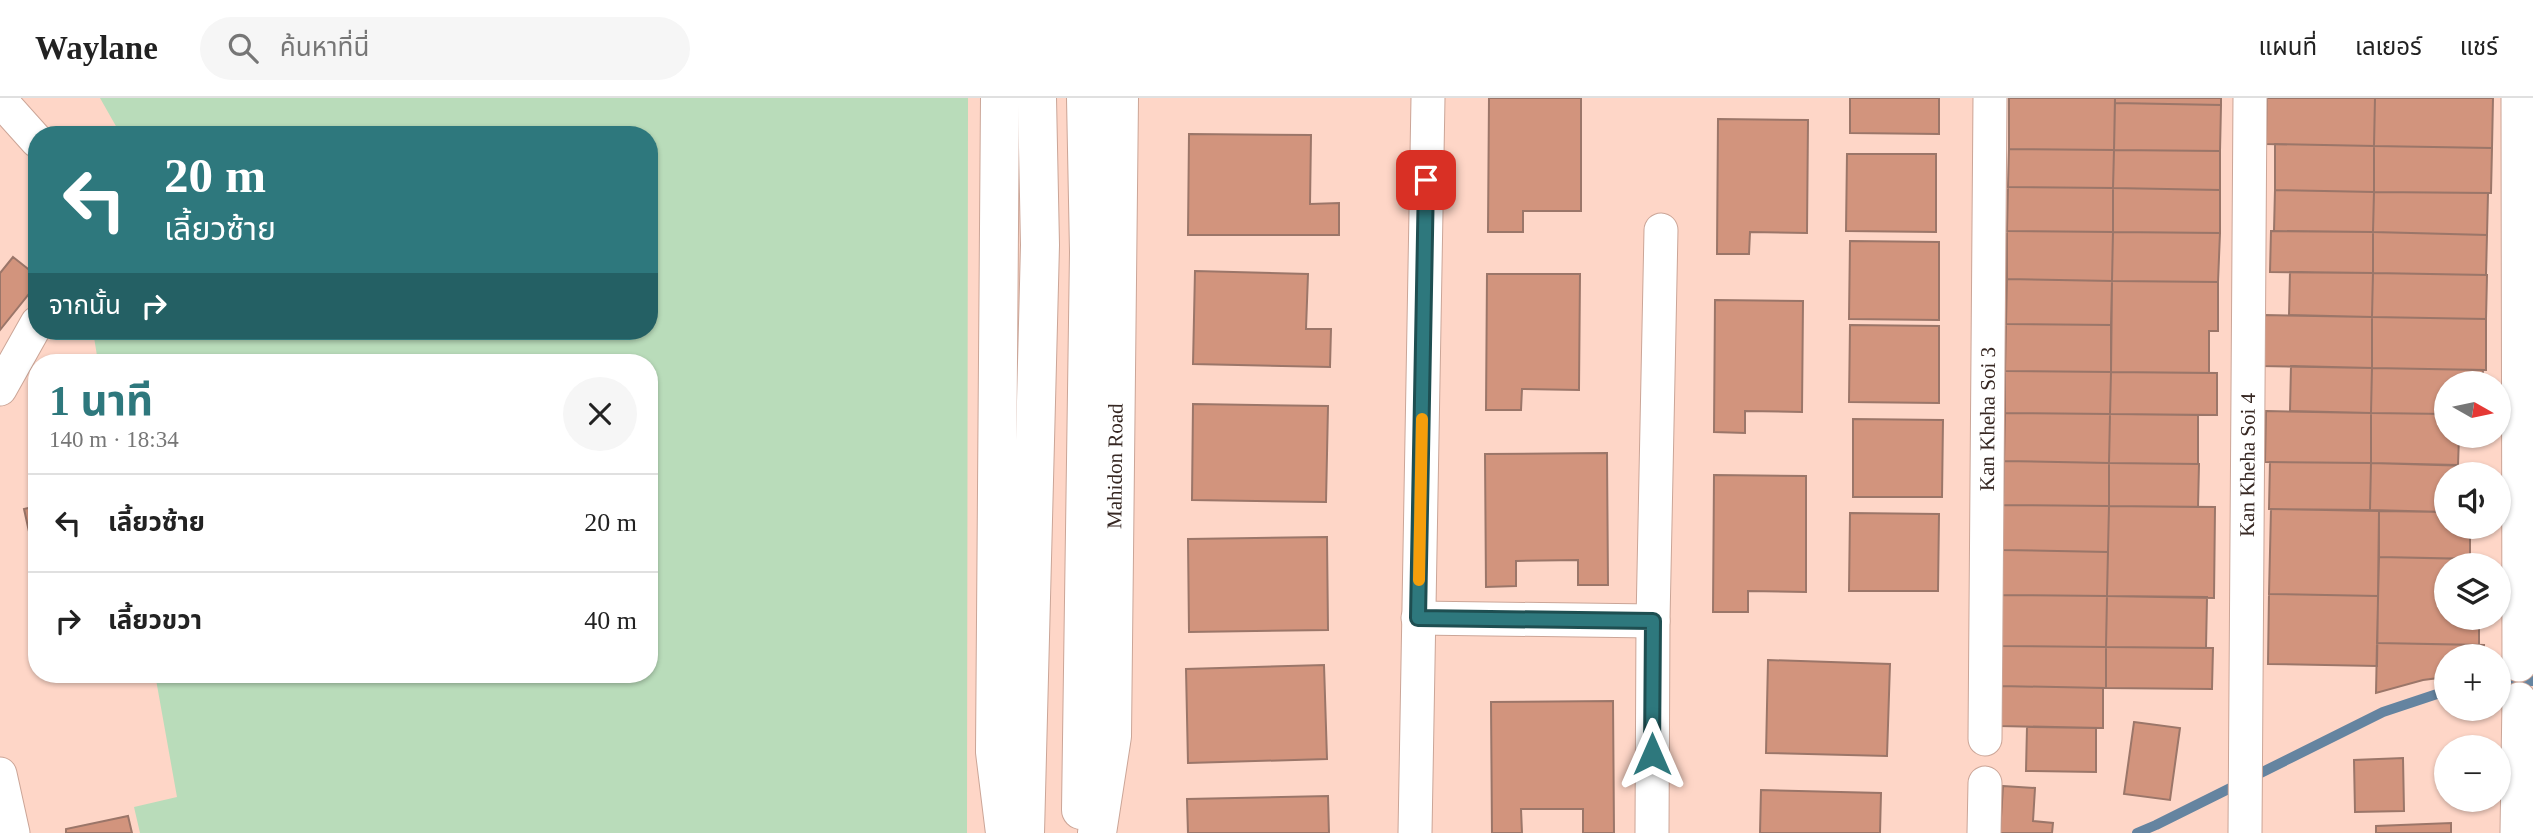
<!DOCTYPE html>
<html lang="th">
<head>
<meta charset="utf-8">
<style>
  body { margin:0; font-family:"Times New Roman","Noto Sans Thai",serif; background:#f6f6f6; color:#222; height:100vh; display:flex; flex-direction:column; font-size:26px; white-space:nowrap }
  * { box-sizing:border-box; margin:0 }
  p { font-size:23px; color:#767676 }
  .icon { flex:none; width:38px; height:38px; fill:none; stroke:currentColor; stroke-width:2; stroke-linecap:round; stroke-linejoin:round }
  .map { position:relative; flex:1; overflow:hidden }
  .panel { position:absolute; left:28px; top:256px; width:630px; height:329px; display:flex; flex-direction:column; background:#fff; border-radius:28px; box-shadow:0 2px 5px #0004 }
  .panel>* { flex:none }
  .top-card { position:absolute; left:28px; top:28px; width:630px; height:214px; border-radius:28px; box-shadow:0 2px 5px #0004; background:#2e787d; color:#fff; overflow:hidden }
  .needle { width:46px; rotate:99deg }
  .tools { position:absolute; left:2434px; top:273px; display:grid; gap:14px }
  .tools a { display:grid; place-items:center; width:77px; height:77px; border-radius:50%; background:#fff; box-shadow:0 2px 5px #0004; font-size:35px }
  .pin { position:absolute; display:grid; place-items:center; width:60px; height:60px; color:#fff; margin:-30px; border-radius:14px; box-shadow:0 4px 10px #0006 }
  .me { position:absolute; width:77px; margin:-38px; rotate:0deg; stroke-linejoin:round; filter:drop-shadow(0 0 5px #0008) }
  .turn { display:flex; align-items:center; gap:24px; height:147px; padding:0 21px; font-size:32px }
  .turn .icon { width:91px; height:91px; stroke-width:2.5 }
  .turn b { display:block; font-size:49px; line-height:60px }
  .then { display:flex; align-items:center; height:66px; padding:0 21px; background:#0003; gap:14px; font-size:26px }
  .round { display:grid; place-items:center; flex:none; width:74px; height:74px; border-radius:37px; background:#f6f6f6 }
  .overview { display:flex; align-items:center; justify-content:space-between; height:119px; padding:0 21px }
  h1 { font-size:42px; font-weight:700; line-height:52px; color:#2e787d }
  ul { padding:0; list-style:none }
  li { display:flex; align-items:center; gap:21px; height:98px; padding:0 21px; border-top:2px solid #e0e0e0 }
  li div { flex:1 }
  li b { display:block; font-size:26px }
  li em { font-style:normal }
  header { display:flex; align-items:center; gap:42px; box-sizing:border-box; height:98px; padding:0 35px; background:#fff; border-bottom:2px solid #e0e0e0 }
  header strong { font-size:33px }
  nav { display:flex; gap:38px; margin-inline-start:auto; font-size:24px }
  .search { width:490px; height:63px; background:#f6f6f6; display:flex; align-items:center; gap:18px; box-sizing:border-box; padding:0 24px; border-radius:38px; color:#767676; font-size:26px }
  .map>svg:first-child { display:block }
  .green { fill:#b9dcba }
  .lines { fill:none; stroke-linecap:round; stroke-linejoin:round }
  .stream { stroke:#6584a0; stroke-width:10 }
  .building { fill:#d2947d; stroke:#9b7669; stroke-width:2 }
  .minor-casing { stroke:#cba597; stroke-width:35 }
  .secondary-casing { stroke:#cba597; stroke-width:40 }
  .minor { stroke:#fff; stroke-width:33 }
  .secondary { stroke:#fff; stroke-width:38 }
  .route-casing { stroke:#1e4e51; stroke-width:18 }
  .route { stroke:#2e787d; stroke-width:12 }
  .slow { stroke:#f59e0b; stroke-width:12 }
  .labels { text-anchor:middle; stroke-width:5; stroke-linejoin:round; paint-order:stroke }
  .street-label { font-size:21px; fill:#362722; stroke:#fed6c7 }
</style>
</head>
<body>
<header>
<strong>Waylane</strong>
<div class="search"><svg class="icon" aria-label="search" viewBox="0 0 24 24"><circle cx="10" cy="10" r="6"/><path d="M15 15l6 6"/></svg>ค้นหาที่นี่</div>
<nav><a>แผนที่</a><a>เลเยอร์</a><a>แชร์</a></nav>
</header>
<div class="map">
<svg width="2533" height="735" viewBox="0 0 2533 735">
  <rect width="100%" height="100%" fill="#fed6c7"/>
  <path class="green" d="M100 0H968L967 735H140L134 709 177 699 155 576H649V264H98L93 233H649V37H121Z"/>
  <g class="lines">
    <path class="stream" d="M2499 586 2533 583
      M2137 735 2156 727 2383 614 2446 593"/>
  </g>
  <path class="building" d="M1489 0H1581V113H1523V134H1488Z
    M1850 0H1939V36L1850 35Z
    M2009 0H2115L2114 52 2009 51Z
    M2115 0H2221V7L2115 5Z
    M2267 0H2375L2374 48 2266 46Z
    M2375 0H2493L2492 50 2374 48Z
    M2115 5 2221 7 2220 53 2114 52Z
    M1718 21 1808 22 1807 135 1750 134 1749 156H1717Z
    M1189 36 1311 37 1310 106 1339 105V137H1188Z
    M2275 46 2374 48V94L2275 92Z
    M2374 48 2492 50 2491 95 2374 94Z
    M2009 51 2114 52 2113 90 2008 89Z
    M2114 52 2220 53V92L2113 90Z
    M1847 56H1936V134L1846 133Z
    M2008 89 2113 90V134L2007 133Z
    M2113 90 2220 92V135L2113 134Z
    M2275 92 2374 94 2373 134 2274 133Z
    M2374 94 2488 95 2487 137 2373 134Z
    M2007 133 2113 134 2112 183 2007 181Z
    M2271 133 2373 134V175L2270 174Z
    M2113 134 2220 135 2218 184 2112 183Z
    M2373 134 2487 137 2486 177 2373 175Z
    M1850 143 1939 144V222L1849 221Z
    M13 159 37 178V186L0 232V175Z
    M1195 173 1308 176 1306 231H1331L1330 269 1193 266Z
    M2290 174 2373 175 2372 219 2289 217Z
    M2373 175 2487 177 2486 221 2372 219Z
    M1487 176H1580L1579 292 1522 291 1521 312H1486Z
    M2007 181 2112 183 2111 227 2006 226Z
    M2112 183 2218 184V233H2209V275L2111 274Z
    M1715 202 1803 203 1802 314 1745 313V335L1714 334Z
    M2264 217 2372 219V270L2262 268Z
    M2372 219 2486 221V272L2372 270Z
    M2006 226 2111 227V274L2005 273Z
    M1850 227 1939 228V305L1849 304Z
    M2291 268 2372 270 2371 315 2290 313Z
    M2372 270 2483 272 2482 285H2446V316L2371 315Z
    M2005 273 2111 274 2110 316 2005 315Z
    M2111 274 2217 275V317L2110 316Z
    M1193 306 1328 308 1326 404 1192 402Z
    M2266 313 2371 315V365L2265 364Z
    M2005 315 2110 316 2109 365 2004 363Z
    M2371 315 2446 316V338H2459L2458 367 2371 365Z
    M2110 316 2198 317V366L2109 365Z
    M1853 321 1943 322 1942 399H1853Z
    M1607 355 1608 487H1578V462L1516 463V488L1486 489 1485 356Z
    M2004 363 2109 365V408L2003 407Z
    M2270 364 2371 365 2370 412 2269 411Z
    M2109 365 2199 366 2198 409 2109 408Z
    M2371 365 2471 368V376H2446V414L2370 412Z
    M1714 377 1806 378V494L1748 493V514H1713Z
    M2003 407 2109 408 2108 454 2002 452Z
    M37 408V470L24 411Z
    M2109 408 2215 409 2214 500 2107 498Z
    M2271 411 2379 413 2378 498 2269 496Z
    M2379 413 2446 414V429H2470V461L2379 459Z
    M1850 415 1939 416 1938 493H1849Z
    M1327 439 1328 532 1189 534 1188 441Z
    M2002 452 2108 454 2107 498 2002 497Z
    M2379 459 2480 461V467H2446V520H2479V547L2377 545Z
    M2269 496 2378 498 2377 568 2268 566Z
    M2002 497 2107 498 2106 549 2001 548Z
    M2107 498 2207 499 2206 550 2106 549Z
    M2377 545 2484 547 2483 558H2446V579L2423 582 2376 595Z
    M2001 548 2106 549V590L2001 588Z
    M2106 549 2213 550 2212 591 2106 590Z
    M1768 562 1890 566 1887 658 1766 655Z
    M1324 567 1327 661 1188 665 1186 571Z
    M2001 588 2103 590V630L2000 628Z
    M1613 603 1614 735H1583V711H1521L1522 735H1492L1491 604Z
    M2134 624 2180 630 2170 702 2124 696Z
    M2027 629 2096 630V674L2026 673Z
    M2403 660 2404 713 2355 714 2354 662Z
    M2003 688 2035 690 2033 723 2053 725 2052 735H2000Z
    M1761 692 1881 695 1880 735H1760Z
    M1328 698 1329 735H1188L1187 701Z
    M128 718 132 735H66V731Z
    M2451 725V735H2376V728Z"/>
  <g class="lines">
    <g class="minor-casing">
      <g id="minor">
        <path d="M2518 0 2519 567"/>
        <path d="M3 5 37 43"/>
        <path d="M0 291 37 225"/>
        <path d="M1418 520 1653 523"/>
        <path id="s1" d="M1985 641 1990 0"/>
        <path d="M0 676 13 735"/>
        <path d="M1415 735 1428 0"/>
        <path d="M1652 735 1653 523 1661 132"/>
        <path d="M1984 735 1985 685"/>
        <path id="s2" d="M2245 735 2250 0"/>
        <path d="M2517 735 2519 601"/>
      </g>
    </g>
    <g class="secondary-casing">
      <g id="secondary">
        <path d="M1000 0 995 654 1005 735"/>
        <path d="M1081 712 1089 154 1086 0"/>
        <path d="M1025 735 1040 147 1037 0"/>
        <path id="s3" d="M1097 735 1112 638 1119 0"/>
      </g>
    </g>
    <use href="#minor" class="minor"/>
    <use href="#secondary" class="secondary"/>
  </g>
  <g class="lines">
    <g class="route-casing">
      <path id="route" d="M1426 82 1418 520 1653 523 1652 656"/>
    </g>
    <use href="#route" class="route"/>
    <path class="slow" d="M1419 482 1422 321"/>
  </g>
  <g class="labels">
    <g class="street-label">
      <text dy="7" stroke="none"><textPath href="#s1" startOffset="320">Kan Kheha Soi 3</textPath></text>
      <text dy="7" stroke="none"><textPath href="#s2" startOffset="368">Kan Kheha Soi 4</textPath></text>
      <text dy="7" stroke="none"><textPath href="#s3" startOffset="368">Mahidon Road</textPath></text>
    </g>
  </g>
</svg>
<div class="tools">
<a><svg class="needle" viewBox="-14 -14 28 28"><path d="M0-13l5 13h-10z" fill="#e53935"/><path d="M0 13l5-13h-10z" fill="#767676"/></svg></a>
<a><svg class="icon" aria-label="sound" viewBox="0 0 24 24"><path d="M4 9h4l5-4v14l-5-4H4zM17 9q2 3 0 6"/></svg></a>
<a><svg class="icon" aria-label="layers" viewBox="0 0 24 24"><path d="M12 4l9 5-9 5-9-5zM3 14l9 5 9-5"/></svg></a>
<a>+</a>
<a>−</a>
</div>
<div class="pin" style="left:1426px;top:82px;background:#d93025"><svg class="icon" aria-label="arrive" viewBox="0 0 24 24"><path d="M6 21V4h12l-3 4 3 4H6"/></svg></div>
<svg class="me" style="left:1652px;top:656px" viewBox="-20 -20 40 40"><path d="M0-17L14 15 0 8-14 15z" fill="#2e787d" stroke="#fff" stroke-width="4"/></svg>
<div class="top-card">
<div class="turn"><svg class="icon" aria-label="left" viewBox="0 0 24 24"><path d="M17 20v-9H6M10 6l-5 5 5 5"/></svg><div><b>20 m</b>เลี้ยวซ้าย</div></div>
<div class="then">จากนั้น<svg class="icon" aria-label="right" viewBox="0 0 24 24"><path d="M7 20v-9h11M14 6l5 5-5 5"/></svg></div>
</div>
<section class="panel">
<div class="overview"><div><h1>1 นาที</h1><p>140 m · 18:34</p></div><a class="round"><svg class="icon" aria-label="close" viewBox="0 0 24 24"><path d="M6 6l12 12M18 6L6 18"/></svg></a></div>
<ul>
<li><svg class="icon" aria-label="left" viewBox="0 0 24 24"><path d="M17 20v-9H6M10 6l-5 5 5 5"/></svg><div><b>เลี้ยวซ้าย</b></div><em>20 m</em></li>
<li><svg class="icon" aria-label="right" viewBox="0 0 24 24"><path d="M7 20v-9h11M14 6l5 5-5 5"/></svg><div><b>เลี้ยวขวา</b></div><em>40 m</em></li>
</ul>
</section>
</div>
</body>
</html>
